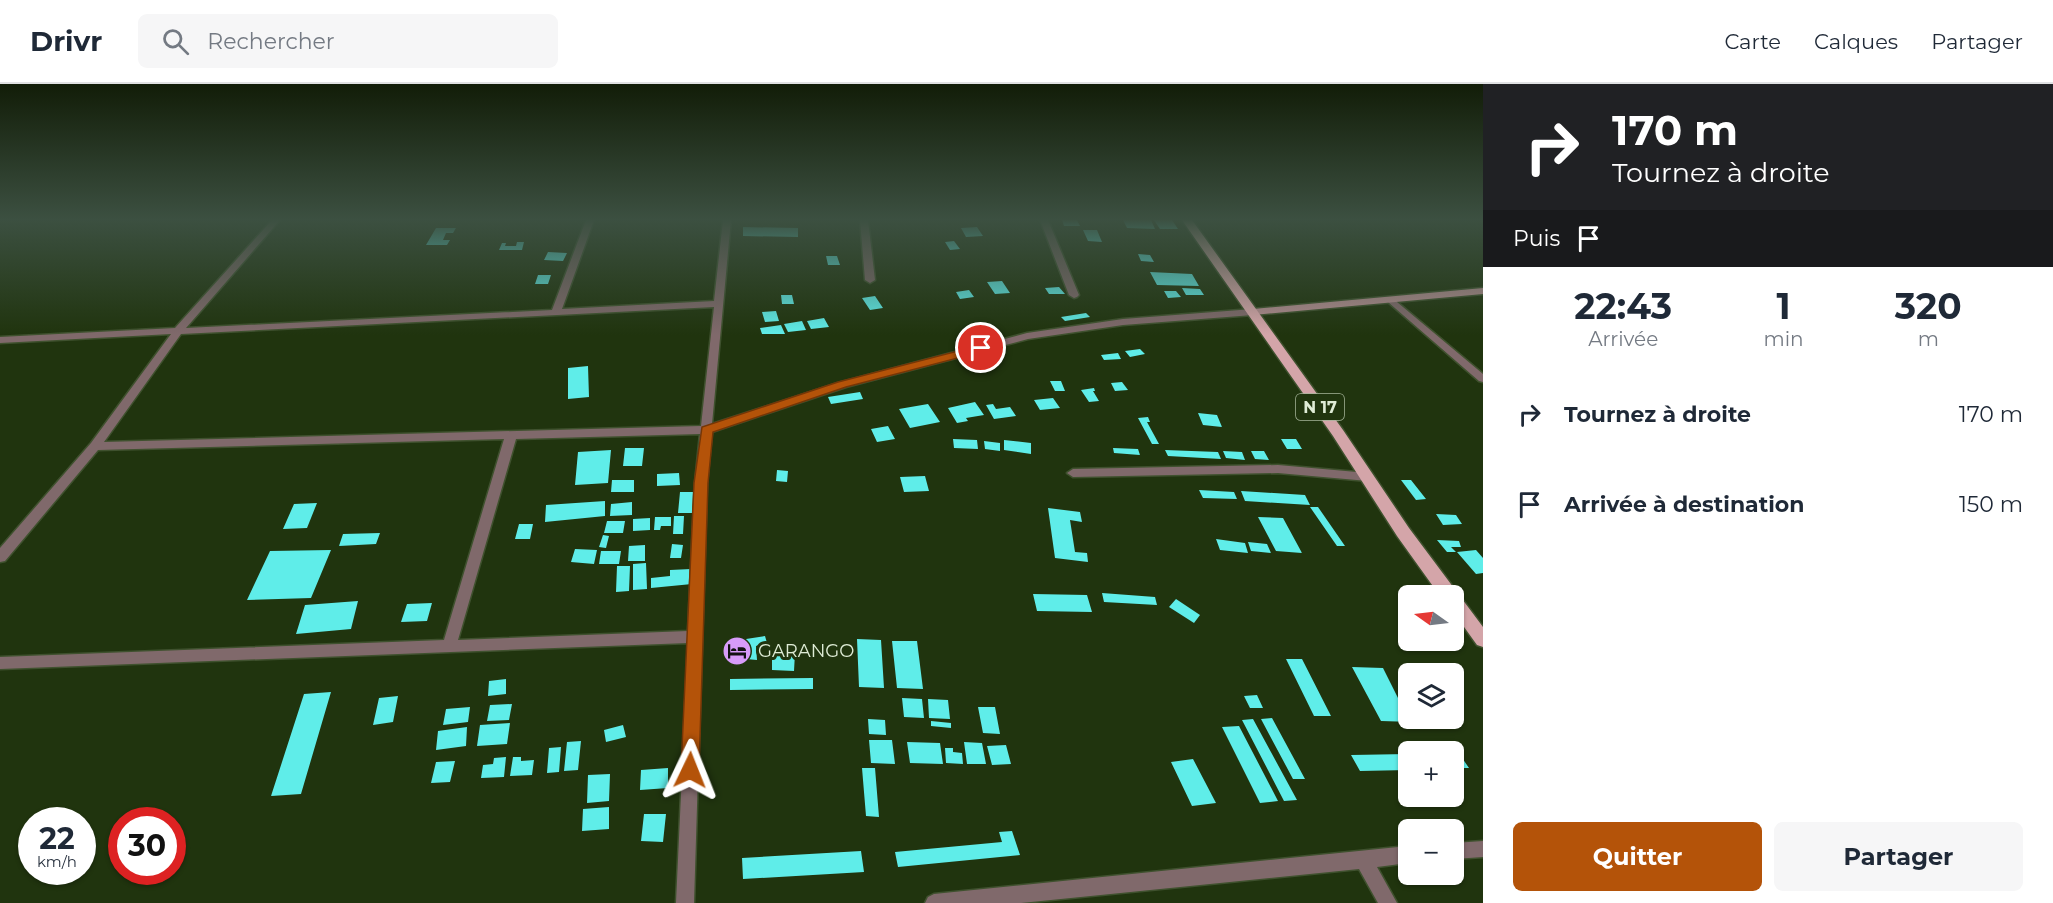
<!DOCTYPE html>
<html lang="fr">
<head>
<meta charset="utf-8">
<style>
  body { margin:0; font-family:Montserrat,sans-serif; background:#f6f6f7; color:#1f2937; height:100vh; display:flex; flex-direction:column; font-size:22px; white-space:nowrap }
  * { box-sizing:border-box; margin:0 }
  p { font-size:20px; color:#747a83 }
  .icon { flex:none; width:33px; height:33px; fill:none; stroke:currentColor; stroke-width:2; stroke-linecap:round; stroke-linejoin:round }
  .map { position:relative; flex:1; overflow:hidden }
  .drawer { display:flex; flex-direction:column; background:#fff; width:570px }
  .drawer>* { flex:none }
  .banner { background:#202124; color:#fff; overflow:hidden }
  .needle { width:39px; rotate:284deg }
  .tools { position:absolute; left:1398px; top:501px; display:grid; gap:12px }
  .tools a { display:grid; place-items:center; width:66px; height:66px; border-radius:9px; background:#fff; box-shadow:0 2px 4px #0004; font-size:30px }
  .speed { position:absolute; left:18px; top:723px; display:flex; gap:12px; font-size:30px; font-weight:700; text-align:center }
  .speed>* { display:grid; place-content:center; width:78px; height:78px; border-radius:50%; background:#fff; box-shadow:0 2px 4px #0004; line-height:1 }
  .speed small { font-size:15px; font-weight:400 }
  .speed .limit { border:9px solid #d22; background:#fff; color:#111 }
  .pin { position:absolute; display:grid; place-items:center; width:51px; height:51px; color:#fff; margin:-26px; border:3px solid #fff; border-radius:50%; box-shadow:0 2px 6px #0007 }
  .me { position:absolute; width:66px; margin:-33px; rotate:2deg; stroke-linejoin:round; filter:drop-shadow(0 0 4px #0008) }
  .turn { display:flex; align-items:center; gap:21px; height:126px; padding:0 30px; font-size:27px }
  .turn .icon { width:78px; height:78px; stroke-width:2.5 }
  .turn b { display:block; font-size:42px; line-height:51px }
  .then { display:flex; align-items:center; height:57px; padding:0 30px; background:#0003; gap:12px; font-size:22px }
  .eta { display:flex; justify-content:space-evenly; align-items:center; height:102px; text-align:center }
  .eta b { font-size:36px; font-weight:700; line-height:42px }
  .primary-button { display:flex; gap:12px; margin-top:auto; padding:12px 30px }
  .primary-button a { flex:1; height:69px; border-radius:9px; background:#b45309; color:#fff; font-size:24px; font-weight:700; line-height:69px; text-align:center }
  .primary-button a+a { background:#f6f6f7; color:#1f2937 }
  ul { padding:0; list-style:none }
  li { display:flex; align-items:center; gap:18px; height:90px; padding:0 30px }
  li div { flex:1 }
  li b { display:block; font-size:22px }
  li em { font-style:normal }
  header { display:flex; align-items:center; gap:36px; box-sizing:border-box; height:84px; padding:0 30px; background:#fff; border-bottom:2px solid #e0e1e3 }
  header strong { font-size:28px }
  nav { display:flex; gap:33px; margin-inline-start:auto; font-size:21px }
  .search { width:420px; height:54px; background:#f6f6f7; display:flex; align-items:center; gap:15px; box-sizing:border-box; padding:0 21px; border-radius:9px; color:#747a83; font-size:22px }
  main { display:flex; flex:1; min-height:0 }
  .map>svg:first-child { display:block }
  .building { fill:#5fede9 }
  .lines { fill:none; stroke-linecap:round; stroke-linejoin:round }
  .street-casing { stroke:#3f512e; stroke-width:3 }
  .secondary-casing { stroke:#3f512e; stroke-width:3 }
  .primary-casing { stroke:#3f512e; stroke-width:3 }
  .street { fill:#80696b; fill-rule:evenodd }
  .secondary { fill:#af8b8e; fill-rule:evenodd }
  .primary { fill:#d4a5a9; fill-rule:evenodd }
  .route { fill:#b45309; stroke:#753606; stroke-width:1.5 }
  .labels { text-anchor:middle; stroke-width:6; stroke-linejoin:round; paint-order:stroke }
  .shield { fill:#20340e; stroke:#a6b59a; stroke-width:1.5 }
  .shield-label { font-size:16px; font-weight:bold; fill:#dfecd6 }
  .poi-label { font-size:18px; fill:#dfecd6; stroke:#20340e; text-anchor:start }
</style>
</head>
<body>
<header>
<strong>Drivr</strong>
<div class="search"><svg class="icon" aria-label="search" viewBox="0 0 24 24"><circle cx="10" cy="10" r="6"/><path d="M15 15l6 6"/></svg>Rechercher</div>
<nav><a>Carte</a><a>Calques</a><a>Partager</a></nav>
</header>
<main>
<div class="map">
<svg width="1483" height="819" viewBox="0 0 1483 819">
  <rect width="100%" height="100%" fill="#20340e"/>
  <path class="building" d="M1062 136H1077L1080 142H1064Z
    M1123 136H1151L1155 145 1127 144Z
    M1154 136H1172L1178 145H1160Z
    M743 143 798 144V153L743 152Z
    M977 143 983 152 966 153 961 144Z
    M436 144H456L453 149H446L443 156H450L447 161H426Z
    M1083 146H1097L1102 158 1088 157Z
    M954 157 960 165 950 166 945 158Z
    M517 158H524L522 166H499L502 159H506L505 162H516Z
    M548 168 567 169 563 177 544 176Z
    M1138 170 1150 171 1154 178 1141 177Z
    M826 172H837L840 181H828Z
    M1150 188 1192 190 1199 202 1157 201Z
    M538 191H551L548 200H535Z
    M1002 197 1010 209 995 210 987 198Z
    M1059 203 1065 210H1049L1045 204Z
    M1182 204 1200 205 1204 211H1186Z
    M969 206 974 213 960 215 956 208Z
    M1164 207H1176L1181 213 1168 214Z
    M781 211H792L794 220H782Z
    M875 212 883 224 870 226 862 214Z
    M776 227 779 237 765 238 762 228Z
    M1086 229 1090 233 1065 237 1061 233Z
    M824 234 829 243 811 245 807 237Z
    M802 237 806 246 788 248 784 240Z
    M781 241 785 250H762L760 244Z
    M1140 265 1145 270 1130 273 1125 267Z
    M1118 269 1121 275 1104 276 1101 271Z
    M588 282 589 313 568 315V284Z
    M1050 297H1061L1065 307H1055Z
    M1122 298 1128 306 1115 307 1111 299Z
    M1094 304 1095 307H1093L1099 317 1089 318 1081 306Z
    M860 308 863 315 831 320 828 313Z
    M1053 314 1060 324 1040 326 1034 316Z
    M975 318 984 331 966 334 968 337 957 339 948 324Z
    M928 320 940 338 910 344 899 325Z
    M993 320 996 325 1010 323 1016 332 994 335 986 321Z
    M1198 329 1217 331 1222 343 1203 341Z
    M1148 333 1150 338H1147L1159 360H1152L1138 334Z
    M888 342 895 355 877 358 871 345Z
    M953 355 977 356 978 365 954 364Z
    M1281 355H1296L1302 365H1287Z
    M1004 356 1031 359V370L1004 366Z
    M984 357 1000 359V367L985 365Z
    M625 364H644L642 382H623Z
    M1113 364 1138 365 1140 371 1114 369Z
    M611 366 608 399 575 401 578 368Z
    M1165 366 1218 368 1221 375 1168 372Z
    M1223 367 1242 368 1245 376 1226 374Z
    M1251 367H1264L1269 376 1255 375Z
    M777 386 788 387 787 398 776 397Z
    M679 389 680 401 657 402V390Z
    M925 392 929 407 904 408 900 393Z
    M612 396H634V408H611Z
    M1401 396H1411L1426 415 1416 416Z
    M1199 406 1234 408 1237 415 1203 414Z
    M1241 407 1305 411 1310 421 1245 417Z
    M680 408H694L692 429H678Z
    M605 417V432L545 438 546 421Z
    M632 418V431L610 432 611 420Z
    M317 419 307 444 283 445 294 420Z
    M1310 423H1318L1345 462H1337Z
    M1048 424 1080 428 1082 438 1070 436 1075 468 1087 469 1088 478 1055 474Z
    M1436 430 1456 431 1462 440 1443 441Z
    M674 432H684L683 450H673Z
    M655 433H671V442H661L660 446H654Z
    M1258 433 1283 434 1302 469 1276 467Z
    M650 434V446L633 447V435Z
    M607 437H625L623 449H604Z
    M519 440H533L530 455H515Z
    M380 449 376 460 339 462 343 450Z
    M603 451 609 452 606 464 599 463Z
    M1216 455 1245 459 1248 469 1220 466Z
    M1437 456 1459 457 1461 463H1451L1456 468H1447Z
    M1248 458 1267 460 1271 469 1251 467Z
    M672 460 683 461 681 474H670Z
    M645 461V477H628L629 462Z
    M575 465 597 466 594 480 571 478Z
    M331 466 311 514 247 516 270 467Z
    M1476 466 1483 474V489L1476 490 1457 468Z
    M601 467H621L619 480H599Z
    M646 479 647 505 633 506V480Z
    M617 482H630L629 507 616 508Z
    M691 485 692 500 651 504V494L670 492V486Z
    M1102 509 1155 513 1157 521 1104 518Z
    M1033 510 1087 511 1092 528 1037 527Z
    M1176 515 1200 531 1194 539 1169 523Z
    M358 517 351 545 296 550 305 521Z
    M432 519 427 537 401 538 407 520Z
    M765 552 767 559 756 562 757 576 746 575V555Z
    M857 555 881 556 884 604 859 603Z
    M892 557H917L923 605 897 604Z
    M772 569H795L794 587 772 586Z
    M1286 575H1302L1331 632H1314Z
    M1352 583 1383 584 1408 634 1413 638 1381 637Z
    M813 594V605L730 606V595Z
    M506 595V610L488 612 489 597Z
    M331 608 301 710 271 712 304 610Z
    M1257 611 1263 624H1250L1244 612Z
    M398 612 393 638 373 641 379 614Z
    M902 614 922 615 924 634 904 633Z
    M928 615 948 616 950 635 929 634Z
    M512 620 509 636 487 637 490 621Z
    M470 623 468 638 443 641 446 625Z
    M978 623H995L1000 650 983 649Z
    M1272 634 1305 695H1293L1261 635Z
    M868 635 885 636 886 651 869 650Z
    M1253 635 1297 716 1284 717 1242 636Z
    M931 637 951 639V644L931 642Z
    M510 639 507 660 477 662 480 641Z
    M623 641 626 653 606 658 604 646Z
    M1239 642 1278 717 1260 719 1222 643Z
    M467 643 466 662 436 666 438 647Z
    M869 656H892L895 680 871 679Z
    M581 657 578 686 564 687 567 658Z
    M907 658 940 659 943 680 910 679Z
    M964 658 982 659 986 680H967Z
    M1006 661 1011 680 992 681 987 662Z
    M561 663 559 688 547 689 549 664Z
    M945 664H953V668L962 669 963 680 946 679Z
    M1454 668H1458L1469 684H1454Z
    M1408 670V686L1360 687 1351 671Z
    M506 673 504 693 481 694 483 681 493 680 494 674Z
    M513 673H521V677L534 676 532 691 510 692Z
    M1193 675 1216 719 1192 722 1171 678Z
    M455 677 450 698 431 699 436 678Z
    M668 684V704L640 706 641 686Z
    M862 684H875L879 733 866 732Z
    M610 690 609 717 587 719 588 691Z
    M609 723V745L582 747 583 725Z
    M644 730H666L663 758 641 757Z
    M1012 747 1020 771 898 783 895 768 1002 758 999 748Z
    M861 767 864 788 743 795 742 774Z"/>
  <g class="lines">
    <g class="street-casing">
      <path id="street" d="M272 136H280L186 244 552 226 586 136H594L562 225 714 217 723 136H731L712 340 838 299 1027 249 1123 235 1253 225 1258 228 1253 231 1123 241 1028 255 846 303 712 348 707 399 694 819H676L688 559 0 585V573L444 556 504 355 98 366 5 477 0 478V464L91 359 171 250 0 259V253L175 244ZM714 223 701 342 104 358 181 250ZM700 350 695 399 688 547 458 556 516 355Z
        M860 136H868L875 196 870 199 865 196Z
        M1040 136H1048L1079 211 1077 213 1074 214 1069 211Z
        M1391 213 1483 290V298L1479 297 1388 218V214Z
        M1278 381 1368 389 1374 393 1368 397 1278 389 1073 393 1067 389 1073 385Z
        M1483 757V773L1454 775V759Z
        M1408 762V779L1377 783 1397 819H1378L1359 785 1021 819H925L928 813 934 810Z"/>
    </g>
    <g class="secondary-casing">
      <path id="secondary" d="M1483 204V210L1253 231 1248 228 1253 225Z"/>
    </g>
    <g class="primary-casing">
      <path id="primary" d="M1182 136H1192L1343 346 1409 444 1483 543V563L1477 561 1454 529V512H1440L1397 452 1333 352Z"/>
    </g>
    <use href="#street" class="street"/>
    <use href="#secondary" class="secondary"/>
    <use href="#primary" class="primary"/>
  </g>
  <linearGradient id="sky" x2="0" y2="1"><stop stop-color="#121d08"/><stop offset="0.54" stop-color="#3c5041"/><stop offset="1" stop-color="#3c5041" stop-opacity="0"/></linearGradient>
  <rect width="1483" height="251" fill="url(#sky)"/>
  <path class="route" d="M981 261 986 264 985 267 846 303 713 348 708 399 699 686 696 692 690 695 683 692 681 686 694 399 702 343 838 298Z"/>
  <defs>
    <g id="hotel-disc" transform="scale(1.5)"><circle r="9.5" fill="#d79bf9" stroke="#20340e"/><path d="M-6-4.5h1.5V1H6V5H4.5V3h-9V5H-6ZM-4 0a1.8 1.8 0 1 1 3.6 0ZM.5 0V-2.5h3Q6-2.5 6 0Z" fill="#111"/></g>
  </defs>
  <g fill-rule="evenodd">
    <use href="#hotel-disc" x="737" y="567"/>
  </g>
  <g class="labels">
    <rect class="shield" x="1296" y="310" width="48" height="26" rx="4.5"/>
    <g class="shield-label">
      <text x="1320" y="329">N 17</text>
    </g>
    <g class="poi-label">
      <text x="758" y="573">GARANGO</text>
    </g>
  </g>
</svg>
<div class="tools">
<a><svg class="needle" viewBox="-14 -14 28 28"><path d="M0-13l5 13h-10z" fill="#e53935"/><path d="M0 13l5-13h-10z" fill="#747a83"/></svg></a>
<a><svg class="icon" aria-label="layers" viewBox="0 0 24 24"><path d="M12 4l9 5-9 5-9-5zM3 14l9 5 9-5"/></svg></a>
<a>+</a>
<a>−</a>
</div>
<div class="speed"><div>22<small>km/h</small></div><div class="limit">30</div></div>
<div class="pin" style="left:981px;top:264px;background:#d93025"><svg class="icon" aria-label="arrive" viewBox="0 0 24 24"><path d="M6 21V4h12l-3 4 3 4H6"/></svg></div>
<svg class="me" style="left:690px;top:686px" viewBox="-20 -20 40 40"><path d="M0-17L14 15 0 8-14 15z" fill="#b45309" stroke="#fff" stroke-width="4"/></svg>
</div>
<section class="drawer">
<div class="banner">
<div class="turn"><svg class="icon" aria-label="right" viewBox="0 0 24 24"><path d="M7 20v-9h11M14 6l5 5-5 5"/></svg><div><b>170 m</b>Tournez à droite</div></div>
<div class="then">Puis<svg class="icon" aria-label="arrive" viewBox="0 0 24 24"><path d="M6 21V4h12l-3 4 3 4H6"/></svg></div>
</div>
<div class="eta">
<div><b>22:43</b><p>Arrivée</p></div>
<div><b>1</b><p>min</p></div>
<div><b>320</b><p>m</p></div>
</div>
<ul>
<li><svg class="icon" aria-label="right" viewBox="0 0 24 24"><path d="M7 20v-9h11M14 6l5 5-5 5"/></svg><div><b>Tournez à droite</b></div><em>170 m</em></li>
<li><svg class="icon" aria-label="arrive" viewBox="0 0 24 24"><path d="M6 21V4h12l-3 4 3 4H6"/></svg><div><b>Arrivée à destination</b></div><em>150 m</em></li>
</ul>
<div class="primary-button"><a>Quitter</a><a>Partager</a></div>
</section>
</main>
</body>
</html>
